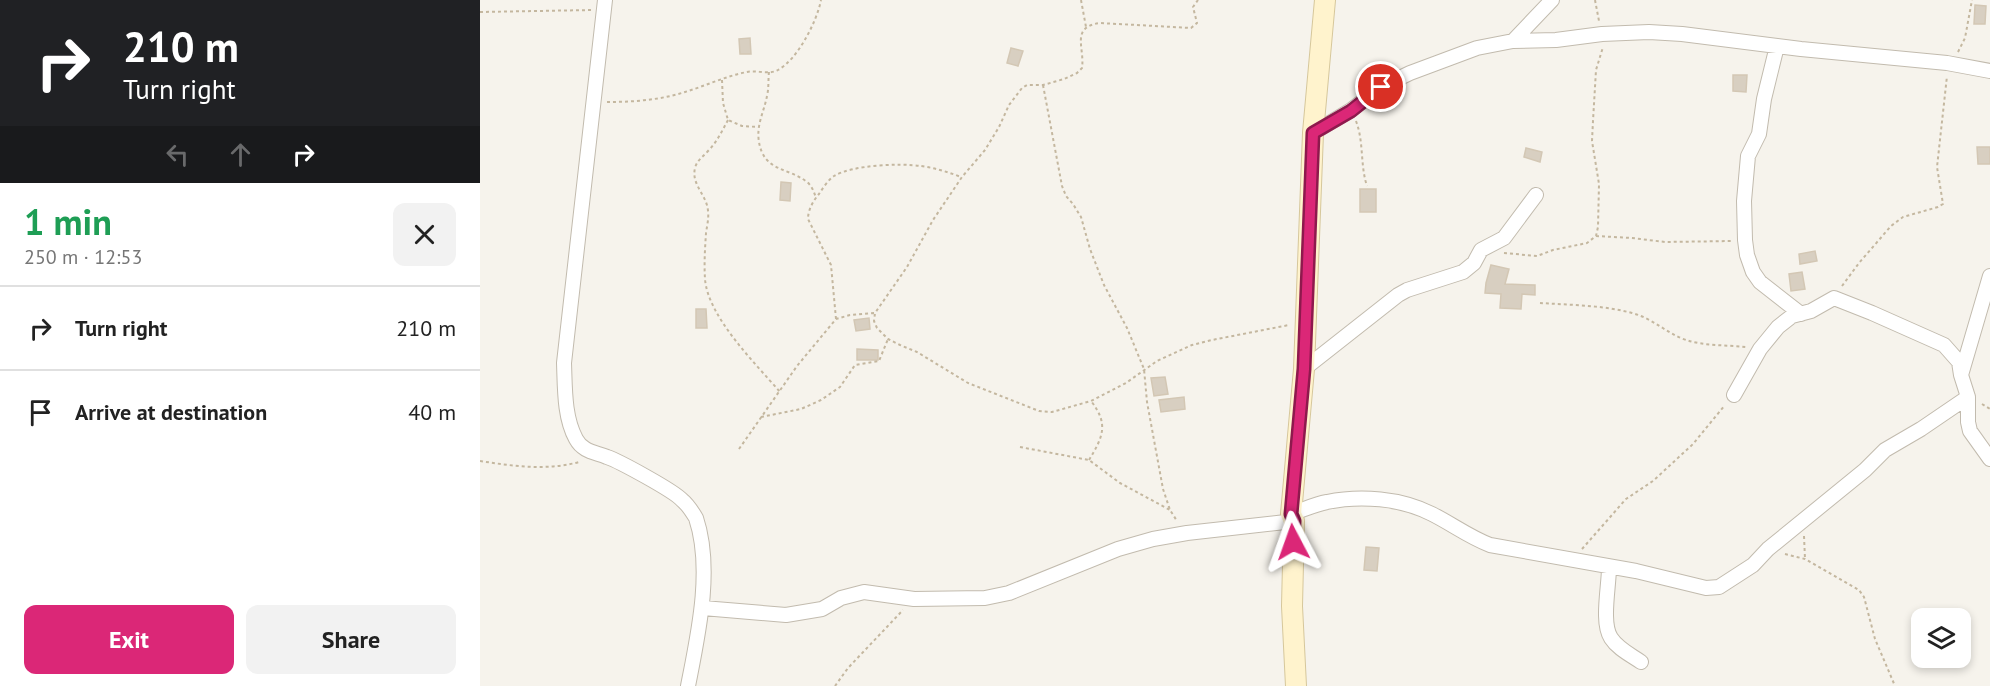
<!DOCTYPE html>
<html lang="en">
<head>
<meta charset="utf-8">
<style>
  body { margin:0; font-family:"PT Sans",sans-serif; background:#f2f2f2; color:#222; height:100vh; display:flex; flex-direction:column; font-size:22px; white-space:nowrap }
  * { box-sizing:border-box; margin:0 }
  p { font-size:20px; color:#767676 }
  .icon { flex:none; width:33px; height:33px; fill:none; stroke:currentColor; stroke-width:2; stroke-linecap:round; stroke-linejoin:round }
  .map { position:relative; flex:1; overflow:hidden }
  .sheet { display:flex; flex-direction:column; background:#fff; width:480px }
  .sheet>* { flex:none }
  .guide { background:#202124; color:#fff; overflow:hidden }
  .controls { position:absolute; left:1431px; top:608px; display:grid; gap:12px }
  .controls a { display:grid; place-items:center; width:60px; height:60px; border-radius:12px; background:#fff; box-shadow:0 3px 9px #0003; font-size:30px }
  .pin { position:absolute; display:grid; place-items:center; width:51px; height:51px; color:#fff; margin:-26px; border:3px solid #fff; border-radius:50%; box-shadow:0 2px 6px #0007 }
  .me { position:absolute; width:66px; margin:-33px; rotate:356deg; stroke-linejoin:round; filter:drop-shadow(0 0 4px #0008) }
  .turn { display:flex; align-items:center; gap:21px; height:126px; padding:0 24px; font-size:27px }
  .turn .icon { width:78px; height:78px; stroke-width:2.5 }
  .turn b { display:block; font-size:42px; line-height:51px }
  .lanes { display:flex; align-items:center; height:57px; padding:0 24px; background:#0003; justify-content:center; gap:30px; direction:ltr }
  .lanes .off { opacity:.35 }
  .round { display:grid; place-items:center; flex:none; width:63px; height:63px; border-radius:12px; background:#f2f2f2 }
  .overview { display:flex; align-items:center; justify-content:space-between; height:102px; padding:0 24px }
  h1 { font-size:36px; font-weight:800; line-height:45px; color:#1e9e55 }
  .cta { display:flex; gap:12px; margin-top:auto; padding:12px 24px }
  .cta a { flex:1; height:69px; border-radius:12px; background:#db2777; color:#fff; font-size:24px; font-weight:800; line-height:69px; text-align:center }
  .cta a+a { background:#f2f2f2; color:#222 }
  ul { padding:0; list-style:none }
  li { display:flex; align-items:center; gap:18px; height:84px; padding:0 24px; border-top:2px solid #e0e0e0 }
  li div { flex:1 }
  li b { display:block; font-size:22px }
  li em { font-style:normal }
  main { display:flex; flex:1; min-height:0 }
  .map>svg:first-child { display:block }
  .building { fill:#d8cfc1; stroke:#d3c7b4; stroke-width:1.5 }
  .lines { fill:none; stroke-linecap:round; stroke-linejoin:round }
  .street-casing { stroke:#c2bbae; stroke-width:16 }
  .secondary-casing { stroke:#d6c79b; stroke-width:22 }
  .path { stroke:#c4b79f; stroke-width:2; stroke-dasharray:3 3; stroke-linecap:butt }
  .street { stroke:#fff; stroke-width:14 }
  .secondary { stroke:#fff3cd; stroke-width:20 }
  .route-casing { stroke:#8e194d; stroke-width:15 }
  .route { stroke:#db2777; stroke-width:10 }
</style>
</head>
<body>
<main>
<section class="sheet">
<div class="guide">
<div class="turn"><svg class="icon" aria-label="right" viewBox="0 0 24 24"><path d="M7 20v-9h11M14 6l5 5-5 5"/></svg><div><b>210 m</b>Turn right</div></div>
<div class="lanes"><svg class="icon off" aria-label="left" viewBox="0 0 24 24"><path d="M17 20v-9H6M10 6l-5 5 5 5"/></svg><svg class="icon off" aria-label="ahead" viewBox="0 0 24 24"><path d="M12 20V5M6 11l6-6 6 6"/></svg><svg class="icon" aria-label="right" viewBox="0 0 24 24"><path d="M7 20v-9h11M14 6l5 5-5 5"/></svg></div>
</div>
<div class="overview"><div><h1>1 min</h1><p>250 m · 12:53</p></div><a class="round"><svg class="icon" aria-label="close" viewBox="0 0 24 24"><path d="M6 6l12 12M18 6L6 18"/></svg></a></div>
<ul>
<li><svg class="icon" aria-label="right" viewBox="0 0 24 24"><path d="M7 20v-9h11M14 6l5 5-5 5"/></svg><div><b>Turn right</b></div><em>210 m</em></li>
<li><svg class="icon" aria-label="arrive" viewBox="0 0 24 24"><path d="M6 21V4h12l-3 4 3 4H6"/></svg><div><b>Arrive at destination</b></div><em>40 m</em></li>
</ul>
<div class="cta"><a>Exit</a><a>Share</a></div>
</section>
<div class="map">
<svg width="1510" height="686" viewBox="0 0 1510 686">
  <rect width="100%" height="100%" fill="#f6f3ec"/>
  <path class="building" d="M1495 5 1506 6 1505 24H1494Z
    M270 38 271 54H260L259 39Z
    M531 48 543 51 538 66 527 63Z
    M1253 75H1267L1266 92 1253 91Z
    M1497 147H1510V164H1498Z
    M1046 148 1062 152 1060 162 1044 157Z
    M301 182 311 183 310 201 300 200Z
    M880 189H896V212H880Z
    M1335 251 1337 261 1320 264 1319 254Z
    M1011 265 1029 269 1025 284 1055 285V295L1042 294 1041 309 1020 308 1021 294 1005 293 1006 283Z
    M1322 272 1325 289 1311 291 1309 274Z
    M216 309H226L227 328H216Z
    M389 318 390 329 376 331 374 320Z
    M377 349 398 350V360H377Z
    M685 377 688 394 674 396 671 378Z
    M704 397 705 409 681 412 679 400Z
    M886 547 899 548 897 571 884 570Z"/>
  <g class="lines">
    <g class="street-casing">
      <path id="street" d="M125 0 84 363C85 388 84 417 96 439 103 452 115 452 127 457 139 461 194 491 202 500 207 504 213 513 216 518 233 569 218 635 208 686
        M1033 41 1072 0
        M1297 46 1284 99 1279 134 1268 156 1264 201 1265 240 1267 255 1273 272 1280 282 1321 314
        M833 133 871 110 901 87 930 73 997 48 1033 41 1076 40 1122 34 1169 32 1202 34 1321 49 1467 63 1510 71
        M1510 276 1481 375 1488 397V422L1490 431 1510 459
        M824 369 918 295 927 290 983 272 994 263 1001 250 1024 238 1056 195
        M1254 395 1280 349 1298 327 1312 316 1331 311 1354 298 1392 313 1464 345 1479 362 1481 375
        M811 514C823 510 835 504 847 502 880 495 921 498 952 514 972 524 989 537 1010 545L1156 571 1226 588 1239 587 1273 565 1288 549 1385 470 1405 450 1441 429 1488 397
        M1129 567C1129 587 1121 623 1131 638 1138 649 1151 655 1161 662
        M223 608 306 615 342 609 361 598 384 592 434 599 505 598 529 593 638 549 673 539 707 533 814 521"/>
    </g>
    <g class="secondary-casing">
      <path id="secondary" d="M816 686 812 606 814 521 811 514 824 369 833 133 845 0"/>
    </g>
    <path class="path" d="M601 0 606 27
      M718 0 713 7 717 23 711 28 620 23C590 27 605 48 602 68L597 73 584 79 563 85H547L542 88 529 105 519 127 505 150 482 177 453 220 427 267 395 313 394 321 397 328 408 339 420 345 437 352 488 383 559 411 572 412 611 401 646 383 677 361 712 345 732 340 809 325
      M1115 0 1119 21
      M0 12 112 10
      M1478 52 1485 38 1492 0
      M289 72C288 80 289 88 287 96 284 112 276 125 279 142 284 172 308 167 327 182 332 186 334 192 336 198
      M242 80 243 103 248 120 262 126 278 127
      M563 85 582 186 586 196 593 204 601 217 610 249 624 285 647 328 664 369 667 402 683 489 690 510 697 521
      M127 102C153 102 180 100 205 92 225 86 246 76 267 72 277 70 289 75 298 70 318 59 337 21 341 0
      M248 120C242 131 237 142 228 151 223 157 217 160 215 168 211 185 227 195 228 211 229 218 227 226 226 233 225 248 224 264 225 279 228 317 275 363 300 392
      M876 121C884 142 880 165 887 186
      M1116 236 1152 238 1185 242 1253 241
      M1024 253 1057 256 1073 250 1107 243 1116 236 1118 227 1119 184 1112 141 1113 121 1116 70 1123 47
      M1362 286 1379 263 1411 226 1423 217 1458 207 1463 204 1457 167 1467 76
      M1060 303C1090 305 1122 305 1152 313 1174 319 1186 333 1206 340 1224 346 1247 345 1266 347
      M356 319 351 265 328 219C328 210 333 201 339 194 343 188 348 180 354 176 372 165 420 163 441 166 455 168 468 172 481 177
      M1502 404 1510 409
      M281 417 321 409 341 400 360 387 375 365 399 361 408 339
      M540 447 609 460 640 483 690 510
      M259 449 317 366 356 319 370 315 395 313
      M609 460C623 437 629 424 611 401
      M0 461C33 466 66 471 99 462
      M1324 536 1325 559
      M1102 549 1146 499 1173 481 1213 444 1245 405
      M1305 554 1325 559 1379 590 1384 597 1395 639 1415 686
      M355 686 368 668 423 610"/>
    <use href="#street" class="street"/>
    <use href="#secondary" class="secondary"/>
  </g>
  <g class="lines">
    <g class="route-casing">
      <path id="route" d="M813 542 814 521 811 514 824 369 833 133 871 111 901 87"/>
    </g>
    <use href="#route" class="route"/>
  </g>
</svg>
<div class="controls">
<a><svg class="icon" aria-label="layers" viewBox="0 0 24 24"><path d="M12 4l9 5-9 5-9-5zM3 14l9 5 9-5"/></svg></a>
</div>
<div class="pin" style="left:901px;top:87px;background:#d93025"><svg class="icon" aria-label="arrive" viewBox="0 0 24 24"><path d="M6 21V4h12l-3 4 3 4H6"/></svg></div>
<svg class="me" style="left:813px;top:542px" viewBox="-20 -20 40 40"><path d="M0-17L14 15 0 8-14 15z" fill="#db2777" stroke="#fff" stroke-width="4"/></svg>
</div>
</main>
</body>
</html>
